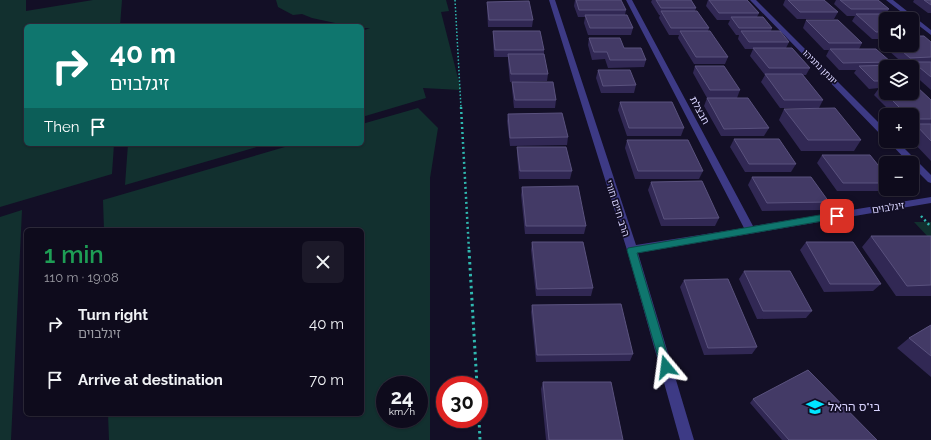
<!DOCTYPE html>
<html lang="en">
<head>
<meta charset="utf-8">
<style>
  body { margin:0; font-family:Raleway,"Noto Sans Hebrew",sans-serif; background:#1c1929; color:#f1f3f6; height:100vh; display:flex; flex-direction:column; font-size:15px; white-space:nowrap }
  * { box-sizing:border-box; margin:0 }
  p { font-size:13px; color:#9b9ba3 }
  .icon { flex:none; width:22px; height:22px; fill:none; stroke:currentColor; stroke-width:2; stroke-linecap:round; stroke-linejoin:round }
  .map { position:relative; flex:1; overflow:hidden }
  .sheet { position:absolute; left:24px; top:228px; width:340px; height:188px; display:flex; flex-direction:column; background:#0e0b1c; border-radius:6px; box-shadow:0 1px 3px #0004,0 0 0 1px #2e2b3b }
  .sheet>* { flex:none }
  .guide { position:absolute; left:24px; top:24px; width:340px; height:122px; border-radius:6px; box-shadow:0 1px 3px #0004,0 0 0 1px #2e2b3b; background:#0f766e; color:#fff; overflow:hidden }
  .buttons { position:absolute; left:879px; top:12px; display:grid; gap:8px }
  .buttons a { display:grid; place-items:center; width:40px; height:40px; border-radius:6px; background:#0e0b1c; box-shadow:0 1px 3px #0004,0 0 0 1px #2e2b3b; font-size:20px }
  .speed { position:absolute; left:376px; top:376px; display:flex; gap:8px; font-size:20px; font-weight:700; text-align:center }
  .speed>* { display:grid; place-content:center; width:52px; height:52px; border-radius:50%; background:#0e0b1c; box-shadow:0 1px 3px #0004,0 0 0 1px #2e2b3b; line-height:1 }
  .speed small { font-size:10px; font-weight:400 }
  .speed .limit { border:6px solid #d22; background:#fff; color:#111 }
  .pin { position:absolute; display:grid; place-items:center; width:34px; height:34px; color:#fff; margin:-17px; border-radius:8px; box-shadow:0 2px 6px #0006 }
  .me { position:absolute; width:44px; margin:-22px; rotate:344deg; stroke-linejoin:round; filter:drop-shadow(0 0 3px #0008) }
  .turn { display:flex; align-items:center; gap:14px; height:84px; padding:0 20px; font-size:18px }
  .turn .icon { width:52px; height:52px; stroke-width:2.5 }
  .turn b { display:block; font-size:28px; line-height:34px }
  .then { display:flex; align-items:center; height:38px; padding:0 20px; background:#0003; gap:8px; font-size:15px }
  .round { display:grid; place-items:center; flex:none; width:42px; height:42px; border-radius:6px; background:#1c1929 }
  .summary { display:flex; align-items:center; justify-content:space-between; height:68px; padding:0 20px }
  h1 { font-size:24px; font-weight:600; line-height:30px; color:#1e9e55 }
  ul { padding:0; list-style:none }
  li { display:flex; align-items:center; gap:12px; height:56px; padding:0 20px }
  li div { flex:1 }
  li b { display:block; font-size:15px }
  li em { font-style:normal }
  .map>svg:first-child { display:block }
  .green { fill:#12302f; fill-rule:evenodd }
  .lines { fill:none; stroke-linecap:round; stroke-linejoin:round }
  .path-far2 { stroke:#2fb8b0; stroke-width:1.5; stroke-dasharray:1.5 2; stroke-linecap:butt }
  .path-far1 { stroke:#2fb8b0; stroke-width:2.5; stroke-dasharray:2 3; stroke-linecap:butt }
  .path { stroke:#2fb8b0; stroke-width:3; stroke-dasharray:2.5 3.5; stroke-linecap:butt }
  .minor { fill:#3d3a85; fill-rule:evenodd }
  .wall { fill:#312854 }
  .building { fill:#433a66; stroke:#5a527e }
  .route { fill:#0f766e; stroke:#0a4d48 }
  .labels { text-anchor:middle; stroke-width:3.5; stroke-linejoin:round; paint-order:stroke }
  .far-street-label { font-size:9px; fill:#d9d4ff; stroke:#130f26 }
  .street-label { font-size:10px; fill:#d9d4ff; stroke:#130f26 }
  .near-poi-label { font-size:12px; fill:#d9d4ff; stroke:#130f26; text-anchor:start }
</style>
</head>
<body>
<div class="map">
<svg width="931" height="440" viewBox="0 0 931 440">
  <rect width="100%" height="100%" fill="#130f26"/>
  <path class="green" d="M0 0H26V11L93 0H122L120 26H26V144H114L112 174 0 207Z
    M276 0H446L449 11 441 12 461 90 423 88 426 98 362 117V31L370 28H362V26H349L312 18 302 14 293 15 278 7Z
    M418 108 438 128 430 178V440H109L108 414H362V230H104L103 200 295 144H362V124ZM385 385H419V419H385Z
    M128 144H267L125 185Z
    M22 210 11 440H0V217Z
    M914 222H931V240Z"/>
  <g class="lines">
    <path class="path-far2" d="M455 0 461 108"/>
    <path class="path-far1" d="M461 107 469 251
      M921 216 931 227"/>
    <path class="path" d="M469 250 477 385
      M479 419 480 440"/>
    <path class="minor" d="M549 0H555L636 245 744 228 626 0H632L753 226 931 197V203L638 253 694 440H680L627 250Z
      M750 0H756L886 130V138L883 137Z
      M886 0H893L931 30V35Z
      M888 141H897L931 175V183L928 182 912 166V163H909Z"/>
  </g>
  <path class="wall" d="M575 0 626 10 625 15 633 28 631 35H588L584 23 585 17H578L574 6Z
    M652 0H691L696 8 695 11 709 28 708 31 728 57 725 64H694L678 38 679 35H669L659 18 660 15H659L651 2Z
    M708 0H747L759 13 757 17 772 28 771 31 789 42 786 48 810 68 806 75H803L823 100 819 108H780L761 82 765 75 750 56 753 49H745L738 39 739 35H736L728 24 730 20H717L706 6Z
    M785 0H824L838 12 834 19H797L783 5Z
    M836 0H878L889 9 886 14V45H912L931 42V90L912 73V67H909L911 65H905L881 44 884 39H872L852 21 855 16H847L834 4Z
    M914 0H931V13H928L913 2Z
    M487 2 533 20 532 27H488L487 8Z
    M806 20 862 43 859 49 891 62 888 66 886 67V93L931 100V161L912 141V128L913 127H912V115H894L874 95 879 88 869 89 854 73 856 70H839L826 56 829 50H824L803 28Z
    M493 31 544 50V54L548 74 547 81 510 82 508 62V57H494L493 38Z
    M589 38 624 48 646 60 644 67 608 68 605 59 592 60 588 45Z
    M695 66 740 90 737 98 769 128 764 136H721L704 106 707 98 693 73Z
    M598 70 636 85 634 93H601L596 78Z
    M912 78 915 81 912 85Z
    M512 82 556 100 555 108H514L512 89Z
    M620 102 684 128 681 136H627L618 110Z
    M784 109 861 140 854 151H801L779 120Z
    M508 114 568 137 567 145 510 146 507 121Z
    M734 139 796 164 791 172H745L730 147Z
    M627 140 703 171 699 179H635L625 148Z
    M517 147 572 171 570 179H519L517 155Z
    M822 155 886 175V189H888L887 191H837L817 163Z
    M752 177 829 202 823 210 762 211 748 185Z
    M651 182 719 218 715 226H661L648 190Z
    M522 187 586 226 584 234H525L521 195Z
    M871 236H931V296H896L862 247Z
    M532 242 593 288 591 296H536L531 250Z
    M806 242 881 284 873 291 824 292 800 250Z
    M744 271 812 311 806 318 757 319 739 279Z
    M684 280 757 347 752 354 704 355 680 287Z
    M532 305 633 354 630 361 536 362 531 312Z
    M931 325V377L897 348 909 338Z
    M543 382 623 440H546L541 389Z
    M753 399 877 440H782L750 403Z"/>
  <path class="building" d="M576 0H621L626 10H579Z
    M656 0H691L696 8H661Z
    M709 0H747L759 13H719Z
    M788 0H824L838 12H800Z
    M840 0H878L889 9H851Z
    M924 0H931V5Z
    M529 1 533 20H489L487 2Z
    M661 11H697L709 28H671Z
    M856 14H891L897 19H886V32H876Z
    M585 15H627L633 28H590Z
    M731 17H763L772 28H739Z
    M806 20H838L862 43H829Z
    M493 31H540L544 50H495Z
    M680 31H710L728 57H696Z
    M741 31H780L789 42H749Z
    M912 36H924L931 42V57L910 58 895 45H912Z
    M589 38H620L624 48H641L646 60H610L607 52H594Z
    M753 48H792L810 68H769Z
    M830 49H876L891 62 843 63Z
    M508 54H544L548 74H511Z
    M913 62H931V77Z
    M898 65 900 67H886V81H874L859 66Z
    M695 66H724L740 90H710Z
    M598 70H630L636 85 603 86Z
    M765 74H802L823 100H784Z
    M512 82H553L556 100H515Z
    M879 87H886V93H912V87H917L931 100V119H912V115H907Z
    M707 98H748L769 128 724 129Z
    M620 102H672L684 128H629Z
    M835 108 861 140H808L784 109Z
    M562 113 568 137 510 138 508 114Z
    M915 124H931V141Z
    M734 139H779L796 164H749Z
    M627 140H688L703 171H638Z
    M517 147H566L572 171H520Z
    M822 155H870L886 175V183H843Z
    M752 177H811L829 202 767 203Z
    M702 181 719 218 664 219 651 182Z
    M578 186 586 226H526L522 187Z
    M871 236H931V285L907 286Z
    M532 242H583L593 288 537 289Z
    M806 242H853L881 284H830Z
    M744 271H790L812 311H763Z
    M728 279 757 347 708 348 684 280Z
    M621 304 633 354 537 355 532 305Z
    M931 325V356L909 338Z
    M808 370 877 440H789L753 399Z
    M543 382H611L623 440H549Z"/>
  <path class="route" d="M837 212 840 213 842 216 840 218 637 253 671 367 670 371 666 372 662 371 627 250 628 248Z"/>
  <defs>
    <g id="school-bare" transform="scale(1.38)"><path d="M0-5L7-2L0 1L-7-2ZM-4 1L0 2.5L4 1V4Q0 6-4 4Z" fill="#00e5ff" stroke="#130f26" stroke-width="2.5" paint-order="stroke"/></g>
  </defs>
  <g fill-rule="evenodd">
    <use href="#school-bare" x="815" y="407"/>
  </g>
  <g class="labels">
    <g class="far-street-label">
      <text transform="translate(820 67) rotate(45)" y="3">יונתן נתניהו</text>
    </g>
    <g class="street-label">
      <text transform="translate(700 110) rotate(62)" y="4">חבצלת</text>
      <text transform="translate(888 207) rotate(-9)" y="4">זיגלבוים</text>
      <text transform="translate(618 208) rotate(72)" y="4">הרב חיים חורי</text>
    </g>
    <g class="near-poi-label">
      <text x="828" y="411">בי"ס הראל</text>
    </g>
  </g>
</svg>
<div class="buttons">
<a><svg class="icon" aria-label="sound" viewBox="0 0 24 24"><path d="M4 9h4l5-4v14l-5-4H4zM17 9q2 3 0 6"/></svg></a>
<a><svg class="icon" aria-label="layers" viewBox="0 0 24 24"><path d="M12 4l9 5-9 5-9-5zM3 14l9 5 9-5"/></svg></a>
<a>+</a>
<a>−</a>
</div>
<div class="speed"><div>24<small>km/h</small></div><div class="limit">30</div></div>
<div class="pin" style="left:837px;top:216px;background:#d93025"><svg class="icon" aria-label="arrive" viewBox="0 0 24 24"><path d="M6 21V4h12l-3 4 3 4H6"/></svg></div>
<svg class="me" style="left:666px;top:367px" viewBox="-20 -20 40 40"><path d="M0-17L14 15 0 8-14 15z" fill="#0f766e" stroke="#fff" stroke-width="4"/></svg>
<div class="guide">
<div class="turn"><svg class="icon" aria-label="right" viewBox="0 0 24 24"><path d="M7 20v-9h11M14 6l5 5-5 5"/></svg><div><b>40 m</b>זיגלבוים</div></div>
<div class="then">Then<svg class="icon" aria-label="arrive" viewBox="0 0 24 24"><path d="M6 21V4h12l-3 4 3 4H6"/></svg></div>
</div>
<section class="sheet">
<div class="summary"><div><h1>1 min</h1><p>110 m · 19:08</p></div><a class="round"><svg class="icon" aria-label="close" viewBox="0 0 24 24"><path d="M6 6l12 12M18 6L6 18"/></svg></a></div>
<ul>
<li><svg class="icon" aria-label="right" viewBox="0 0 24 24"><path d="M7 20v-9h11M14 6l5 5-5 5"/></svg><div><b>Turn right</b><p>זיגלבוים</p></div><em>40 m</em></li>
<li><svg class="icon" aria-label="arrive" viewBox="0 0 24 24"><path d="M6 21V4h12l-3 4 3 4H6"/></svg><div><b>Arrive at destination</b></div><em>70 m</em></li>
</ul>
</section>
</div>
</body>
</html>
